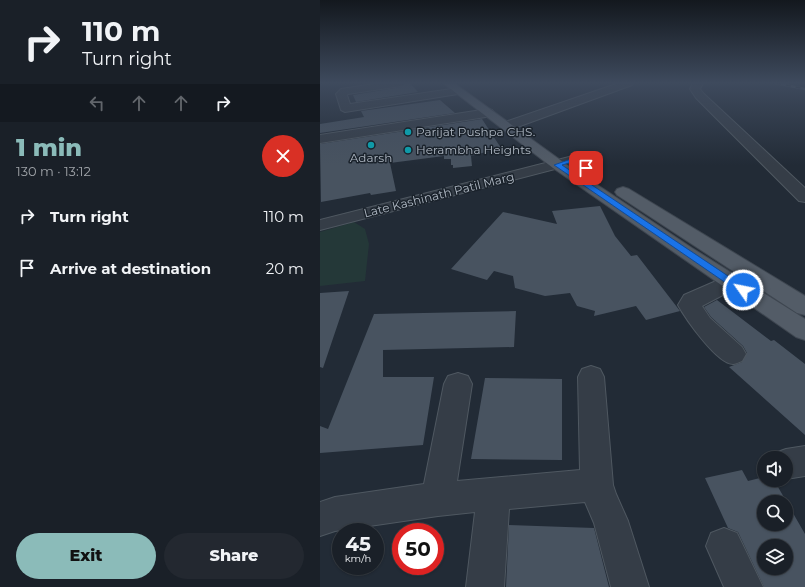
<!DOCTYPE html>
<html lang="en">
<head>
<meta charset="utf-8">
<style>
  body { margin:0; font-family:Montserrat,sans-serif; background:#232830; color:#f1f3f6; height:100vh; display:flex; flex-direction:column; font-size:15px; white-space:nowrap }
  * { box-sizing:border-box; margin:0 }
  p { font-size:13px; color:#9fa3a8 }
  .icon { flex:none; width:22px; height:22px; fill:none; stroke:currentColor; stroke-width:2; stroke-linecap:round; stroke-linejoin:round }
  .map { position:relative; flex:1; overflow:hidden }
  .panel { display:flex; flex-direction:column; background:#1a2028; width:320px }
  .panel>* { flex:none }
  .guide { background:#1a2028; color:#f1f3f6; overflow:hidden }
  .fabs { position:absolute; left:437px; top:451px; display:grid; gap:8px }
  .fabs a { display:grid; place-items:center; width:36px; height:36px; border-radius:50%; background:#1a2028; box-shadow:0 1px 3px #0004,0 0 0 1px #383e45; font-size:20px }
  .speed { position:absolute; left:12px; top:523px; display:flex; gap:8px; font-size:20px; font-weight:700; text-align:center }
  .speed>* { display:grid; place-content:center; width:52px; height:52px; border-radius:50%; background:#1a2028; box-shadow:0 1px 3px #0004,0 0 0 1px #383e45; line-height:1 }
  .speed small { font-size:10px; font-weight:400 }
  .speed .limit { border:6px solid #d22; background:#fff; color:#111 }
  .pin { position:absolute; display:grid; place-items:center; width:34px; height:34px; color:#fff; margin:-17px; border-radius:8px; box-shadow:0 2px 6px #0006 }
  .me { position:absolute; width:44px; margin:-22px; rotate:303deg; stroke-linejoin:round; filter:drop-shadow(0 0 3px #0008) }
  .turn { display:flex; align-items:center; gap:14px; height:84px; padding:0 16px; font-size:18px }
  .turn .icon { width:52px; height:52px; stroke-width:2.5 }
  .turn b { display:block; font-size:28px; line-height:34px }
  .lanes { display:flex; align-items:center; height:38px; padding:0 16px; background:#0003; justify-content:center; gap:20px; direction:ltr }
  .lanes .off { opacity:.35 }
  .round { display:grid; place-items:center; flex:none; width:42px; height:42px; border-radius:21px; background:#232830 }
  .overview { display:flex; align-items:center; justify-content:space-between; height:68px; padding:0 16px }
  h1 { font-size:24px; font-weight:800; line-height:30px; color:#8bbbb9 }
  .button { display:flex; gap:8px; margin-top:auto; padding:8px 16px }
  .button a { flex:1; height:46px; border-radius:24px; background:#8bbbb9; color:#111; font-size:16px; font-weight:800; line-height:46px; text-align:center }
  .button a+a { background:#232830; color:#f1f3f6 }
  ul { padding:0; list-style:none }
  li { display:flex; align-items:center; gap:12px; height:52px; padding:0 16px }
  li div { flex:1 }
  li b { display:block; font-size:15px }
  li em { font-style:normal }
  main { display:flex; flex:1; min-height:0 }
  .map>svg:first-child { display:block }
  .green { fill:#243838 }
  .building { fill:#485360; fill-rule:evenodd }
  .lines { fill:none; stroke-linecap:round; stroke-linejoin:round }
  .minor-casing { stroke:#4f5861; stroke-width:2 }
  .major-casing { stroke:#3e4650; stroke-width:2 }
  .minor { fill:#353d47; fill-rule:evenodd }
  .major { fill:#535c67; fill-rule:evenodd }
  .rail-casing { stroke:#57626e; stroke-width:2.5 }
  .rail { stroke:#1a222b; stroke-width:1.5; stroke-dasharray:5; stroke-linecap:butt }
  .route { fill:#1a73e8; stroke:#114b97 }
  .culture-dot { fill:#0f9aa8; stroke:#1a222b; stroke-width:1.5 }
  .labels { text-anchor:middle; stroke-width:3; stroke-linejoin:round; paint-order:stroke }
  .far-poi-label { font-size:12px; fill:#afb8c3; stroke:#1a222b; text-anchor:start }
  .far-street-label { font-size:12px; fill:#afb8c3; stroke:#1a222b }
</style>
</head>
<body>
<main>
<section class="panel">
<div class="guide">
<div class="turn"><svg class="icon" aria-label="right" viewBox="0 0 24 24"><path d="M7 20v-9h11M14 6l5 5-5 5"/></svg><div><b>110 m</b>Turn right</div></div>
<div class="lanes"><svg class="icon off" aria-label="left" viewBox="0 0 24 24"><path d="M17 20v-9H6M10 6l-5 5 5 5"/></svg><svg class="icon off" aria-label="ahead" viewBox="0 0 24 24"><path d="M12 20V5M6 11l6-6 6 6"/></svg><svg class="icon off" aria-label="ahead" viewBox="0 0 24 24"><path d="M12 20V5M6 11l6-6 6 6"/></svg><svg class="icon" aria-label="right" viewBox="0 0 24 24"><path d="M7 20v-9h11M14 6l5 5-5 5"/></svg></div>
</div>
<div class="overview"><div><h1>1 min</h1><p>130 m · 13:12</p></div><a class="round" style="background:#d93025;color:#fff"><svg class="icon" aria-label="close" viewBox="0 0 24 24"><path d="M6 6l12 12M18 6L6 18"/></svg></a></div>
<ul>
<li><svg class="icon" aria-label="right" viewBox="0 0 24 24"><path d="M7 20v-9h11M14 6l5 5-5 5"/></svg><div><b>Turn right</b></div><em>110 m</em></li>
<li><svg class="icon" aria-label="arrive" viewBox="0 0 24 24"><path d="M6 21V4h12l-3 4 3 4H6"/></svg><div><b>Arrive at destination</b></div><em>20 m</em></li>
</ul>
<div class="button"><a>Exit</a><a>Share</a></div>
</section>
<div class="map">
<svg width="485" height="587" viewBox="0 0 485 587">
  <rect width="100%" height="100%" fill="#222b36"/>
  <path class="green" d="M34 222 45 229 49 244 45 281 0 286V232Z"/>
  <path class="building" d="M87 83H90L98 92 36 102 33 95 81 87Z
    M120 100 135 113 0 133V124L44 117 41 111Z
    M162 119 181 148 151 156 152 166 133 168V165H131V159H124V156L70 163 76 191 51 195 50 193 1 202 0 144Z
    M280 206 295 236 311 256 317 255 360 311 326 320 316 306 274 316 275 311 257 306 250 293 225 296 195 288 193 276 174 271 167 280 131 269 183 212 237 224 232 211Z
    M29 291 3 368 0 367V293Z
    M397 300 451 341 454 340 485 364V435L409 367 422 362 427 353 423 346 391 317 384 307Z
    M196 311 194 347 63 350V377H114L103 445 0 453V426L8 429 54 314Z
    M165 378 242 379V460L151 459Z
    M422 470 428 481 444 477V480H454L485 534V587H444L418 532 408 528 385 478ZM444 502H466V524H444ZM444 546H466V568H444Z
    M189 525 274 528 289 587H186Z"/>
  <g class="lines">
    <g class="minor-casing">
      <path id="minor" d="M61 83H86L81 86 28 94 27 95 30 104 138 88 143 91 138 94 25 112 21 110 16 94 21 89Z
        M299 83H313L312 85 192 129H182L181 126 182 123Z
        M373 83H383L380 89 384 94 485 188V202L479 201 376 98 370 89Z
        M168 109 172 110 174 113 172 116 0 143V135Z
        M253 156 258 157 260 160 258 163 0 230V220Z
        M410 275 418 277 421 282 418 287 382 306 390 318 422 347 426 354 422 361C419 362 415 364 413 364 397 364 365 318 358 305L364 295Z
        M271 366 280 369 284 377 293 485 296 494 308 521 329 587H291L274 523 265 502 189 509 184 587H146L155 512 118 516 15 531 0 536V502L15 497 104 484 124 384 128 376 138 373 148 376 152 384 137 481 260 470 258 377 262 369Z
        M485 446V476L466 479V458H453L455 453 466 449Z
        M404 528 417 533 443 587H404L386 546 391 533Z"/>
    </g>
    <g class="major-casing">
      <path id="major" d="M123 83H134L243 162 372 248 485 319V340L476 337 233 168Z
        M303 187 309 189 485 296V315L477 313 297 195 295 192 297 189Z"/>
    </g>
    <use href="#minor" class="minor"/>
    <use href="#major" class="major"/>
    <g class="rail-casing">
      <path id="rail" d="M456 83 485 89"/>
    </g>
    <use href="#rail" class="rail"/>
  </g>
  <linearGradient id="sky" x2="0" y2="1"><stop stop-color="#13181e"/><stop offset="0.5" stop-color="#3e4a5d"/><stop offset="1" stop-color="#3e4a5d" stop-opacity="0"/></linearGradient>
  <rect width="485" height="165" fill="url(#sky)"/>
  <path class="route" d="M251 159H256L269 168 264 170 253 162 242 165 426 288 427 290 426 292H419L234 165Z"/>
  <g class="culture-dot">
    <circle cx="88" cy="132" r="4"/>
    <circle cx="51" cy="145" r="4"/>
    <circle cx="88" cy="150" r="4"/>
  </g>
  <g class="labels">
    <g class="far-poi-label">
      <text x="96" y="136">Parijat Pushpa CHS.</text>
      <text x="96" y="154">Herambha Heights</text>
      <text x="51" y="162" text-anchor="middle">Adarsh</text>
    </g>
    <g class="far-street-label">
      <text transform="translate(119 195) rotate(-14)" y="4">Late Kashinath Patil Marg</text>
    </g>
  </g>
</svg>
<div class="fabs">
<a><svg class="icon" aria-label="sound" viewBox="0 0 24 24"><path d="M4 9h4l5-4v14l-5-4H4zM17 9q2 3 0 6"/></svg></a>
<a><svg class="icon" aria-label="search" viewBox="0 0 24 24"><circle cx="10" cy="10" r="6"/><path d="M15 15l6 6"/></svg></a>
<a><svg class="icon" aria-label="layers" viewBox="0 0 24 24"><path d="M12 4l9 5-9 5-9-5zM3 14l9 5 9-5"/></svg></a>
</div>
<div class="speed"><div>45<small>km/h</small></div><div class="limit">50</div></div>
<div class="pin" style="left:266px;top:168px;background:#d93025"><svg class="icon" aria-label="arrive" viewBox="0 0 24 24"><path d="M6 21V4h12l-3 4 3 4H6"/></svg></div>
<svg class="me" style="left:423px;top:290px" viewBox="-20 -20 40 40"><circle r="17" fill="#1a73e8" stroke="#fff" stroke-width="3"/><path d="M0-11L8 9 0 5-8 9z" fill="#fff"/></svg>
</div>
</main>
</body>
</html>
